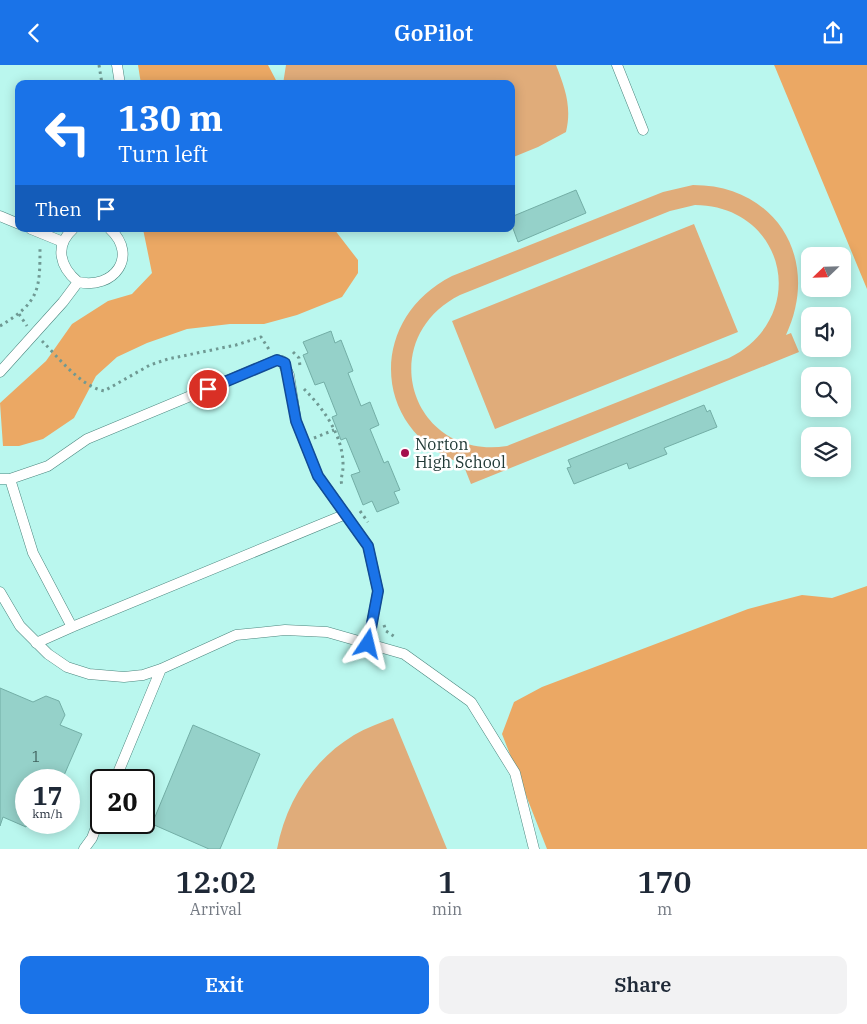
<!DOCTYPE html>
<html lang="en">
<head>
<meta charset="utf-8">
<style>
  body { margin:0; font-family:"IBM Plex Serif",serif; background:#f2f2f3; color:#1f2937; height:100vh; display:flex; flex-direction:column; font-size:19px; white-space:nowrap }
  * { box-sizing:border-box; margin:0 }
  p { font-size:16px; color:#747a83 }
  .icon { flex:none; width:28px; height:28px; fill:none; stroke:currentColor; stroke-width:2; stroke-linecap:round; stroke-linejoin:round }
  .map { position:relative; height:784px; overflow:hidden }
  .drawer { display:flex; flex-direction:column; background:#fff; flex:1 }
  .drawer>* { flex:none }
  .top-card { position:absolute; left:15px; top:15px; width:500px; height:152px; border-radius:10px; box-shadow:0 2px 12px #0003; background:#1a73e8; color:#fff; overflow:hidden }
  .needle { width:32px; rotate:247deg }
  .tools { position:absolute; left:801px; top:182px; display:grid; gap:10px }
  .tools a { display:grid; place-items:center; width:50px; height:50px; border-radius:10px; background:#fff; box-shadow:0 2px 12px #0003; font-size:25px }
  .speed { position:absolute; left:15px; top:704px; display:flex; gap:10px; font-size:25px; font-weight:700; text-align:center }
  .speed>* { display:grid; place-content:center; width:65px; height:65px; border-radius:50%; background:#fff; box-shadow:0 2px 12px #0003; line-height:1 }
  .speed small { font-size:12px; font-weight:400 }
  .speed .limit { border:2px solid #111; border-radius:8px; background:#fff; color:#111 }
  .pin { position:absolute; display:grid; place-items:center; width:42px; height:42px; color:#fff; margin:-21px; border:2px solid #fff; border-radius:50%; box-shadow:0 1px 5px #0007 }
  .me { position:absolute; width:55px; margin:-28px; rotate:10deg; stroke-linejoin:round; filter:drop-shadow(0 0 4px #0008) }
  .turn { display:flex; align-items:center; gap:18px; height:105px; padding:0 20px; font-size:22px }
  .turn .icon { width:65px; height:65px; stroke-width:2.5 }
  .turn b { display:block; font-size:35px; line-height:42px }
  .then { display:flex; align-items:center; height:48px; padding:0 20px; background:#0003; gap:10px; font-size:19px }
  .eta { display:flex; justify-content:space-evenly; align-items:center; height:85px; text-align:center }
  .eta b { font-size:30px; font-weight:600; line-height:35px }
  .primary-button { display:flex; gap:10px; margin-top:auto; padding:10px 20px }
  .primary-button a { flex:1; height:58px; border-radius:10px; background:#1a73e8; color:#fff; font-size:20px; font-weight:600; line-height:58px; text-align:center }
  .primary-button a+a { background:#f2f2f3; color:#1f2937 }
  header { display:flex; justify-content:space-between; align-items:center; height:65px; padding:0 20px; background:#1a73e8; color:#fff; font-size:22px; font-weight:600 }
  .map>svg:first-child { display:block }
  .green { fill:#e0ac7a; fill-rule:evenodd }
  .forest { fill:#eba864 }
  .building { fill:#95d1c9; stroke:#73aea6 }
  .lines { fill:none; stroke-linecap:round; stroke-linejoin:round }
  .service-casing { stroke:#4b867e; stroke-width:11 }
  .path { stroke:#6f9993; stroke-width:3; stroke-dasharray:2.5 4; stroke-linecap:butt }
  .service { stroke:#fff; stroke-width:10 }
  .route-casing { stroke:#114b97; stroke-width:12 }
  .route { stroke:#1a73e8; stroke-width:9 }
  .poi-dot { fill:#a40f4d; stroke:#fff; stroke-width:2 }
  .labels { text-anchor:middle; stroke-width:5; stroke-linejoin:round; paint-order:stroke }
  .number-label { font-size:14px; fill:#3f605c }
  .poi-label { font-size:16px; fill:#223a37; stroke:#fff; text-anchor:start }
</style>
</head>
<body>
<header><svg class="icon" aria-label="back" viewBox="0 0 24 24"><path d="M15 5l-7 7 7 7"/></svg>GoPilot<svg class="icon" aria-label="share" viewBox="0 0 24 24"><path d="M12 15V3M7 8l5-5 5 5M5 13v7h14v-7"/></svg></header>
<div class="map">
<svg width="867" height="784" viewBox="0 0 867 784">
  <rect width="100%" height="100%" fill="#baf7ee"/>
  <path class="green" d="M286 0H556C565 23 572 42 566 67L538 82 511 93V19H283Z
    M693 120C777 120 821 195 786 270L791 268 799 287 471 419 463 399C371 367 367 254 452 211L663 127ZM695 140C786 141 811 252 729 293L507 381C411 396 373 274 460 230L670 146Z
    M694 159 738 267 495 364 452 256Z
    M393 653 447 784H277C286 736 313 695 354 670 366 663 380 658 393 653Z"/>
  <path class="forest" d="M138 0H268L278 19H141Z
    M774 0H867V224L775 2Z
    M143 164H334L358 195V208L342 232 297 250 264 259H230L187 264 147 278 117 292 96 311 74 353 43 374 19 381H3L0 338 46 296 72 259 108 236 132 229 152 208Z
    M867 521V784H547L502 669 514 637 542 622 748 544 802 530 832 533Z"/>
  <path class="building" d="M576 125 586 148 518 177 511 158V152Z
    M331 266 335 278 341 275 353 306 348 308 361 341 370 337 379 360 370 364 384 398 388 396 400 425 394 427 399 438 377 447 372 436 363 440 351 410 360 407 346 373 341 375 332 352 337 350 324 317 315 320 303 290 308 288 303 277Z
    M704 340 707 347 710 345 717 362 664 383 667 389 629 404 627 398 574 419 567 403 571 402 568 395Z
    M0 623 33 637 46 631 59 636 65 650 60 660 82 669 62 715H26L28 758 26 762 3 752 0 761Z
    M193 660 260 689 220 784H209L152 759Z"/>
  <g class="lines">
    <g class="service-casing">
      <path id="service" d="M117 0 120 19
        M617 0 643 65
        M0 151 19 159
        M31 164 63 177
        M73 164C54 181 60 202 78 217 114 225 139 191 110 164
        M0 307 63 237 78 217
        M0 414H10L48 401 87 374 277 295 282 296 289 310 296 356 318 411 368 481 378 526 368 579
        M10 414 33 488 72 562 36 578
        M0 527 20 561 48 589 67 602 89 609 124 612 143 610 161 604 236 570 285 565 327 567 404 589 471 637 515 708 534 784
        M72 562 346 449
        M115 715 161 604
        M84 784 92 773 101 749"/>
    </g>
    <path class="path" d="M99 0 102 19
      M19 249 27 261
      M0 261C40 237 40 224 40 181
      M42 276C60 294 79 320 104 326L150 300 168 294 236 280 261 272 270 286
      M293 287 299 293 300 301
      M304 324C324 344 344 372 343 402 343 408 340 414 342 421
      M314 373 334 365
      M360 446 368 457
      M384 560 386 566 395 572"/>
    <use href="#service" class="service"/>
  </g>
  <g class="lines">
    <g class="route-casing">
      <path id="route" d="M208 324 277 295 285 298 296 356 318 411 368 481 378 526 368 579"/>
    </g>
    <use href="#route" class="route"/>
  </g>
  <circle class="poi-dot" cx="405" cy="388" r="5"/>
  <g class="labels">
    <g class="number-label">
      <text x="36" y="697">1</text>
    </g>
    <g class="poi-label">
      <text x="415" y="385">Norton<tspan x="415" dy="18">High School</tspan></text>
    </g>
  </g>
</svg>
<div class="tools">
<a><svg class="needle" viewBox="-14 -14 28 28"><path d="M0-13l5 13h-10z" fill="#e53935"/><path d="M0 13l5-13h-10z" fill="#747a83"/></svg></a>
<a><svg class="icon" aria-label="sound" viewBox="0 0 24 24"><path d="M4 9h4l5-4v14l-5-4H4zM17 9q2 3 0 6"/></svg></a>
<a><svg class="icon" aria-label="search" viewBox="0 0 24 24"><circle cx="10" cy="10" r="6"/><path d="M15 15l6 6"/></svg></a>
<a><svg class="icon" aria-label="layers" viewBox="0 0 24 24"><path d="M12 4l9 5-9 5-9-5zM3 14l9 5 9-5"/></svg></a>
</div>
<div class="speed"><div>17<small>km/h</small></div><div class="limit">20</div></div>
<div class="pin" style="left:208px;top:324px;background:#d93025"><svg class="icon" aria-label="arrive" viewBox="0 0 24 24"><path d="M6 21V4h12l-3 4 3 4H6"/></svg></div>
<svg class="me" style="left:368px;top:579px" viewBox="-20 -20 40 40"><path d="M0-17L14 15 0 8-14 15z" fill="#1a73e8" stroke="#fff" stroke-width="4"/></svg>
<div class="top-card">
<div class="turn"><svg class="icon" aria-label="left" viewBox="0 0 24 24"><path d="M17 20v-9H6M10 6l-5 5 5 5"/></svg><div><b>130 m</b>Turn left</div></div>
<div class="then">Then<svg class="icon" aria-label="arrive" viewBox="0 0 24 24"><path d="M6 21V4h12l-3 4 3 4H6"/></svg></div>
</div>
</div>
<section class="drawer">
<div class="eta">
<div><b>12:02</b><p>Arrival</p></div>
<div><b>1</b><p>min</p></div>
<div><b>170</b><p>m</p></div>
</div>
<div class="primary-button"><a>Exit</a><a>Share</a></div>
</section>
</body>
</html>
